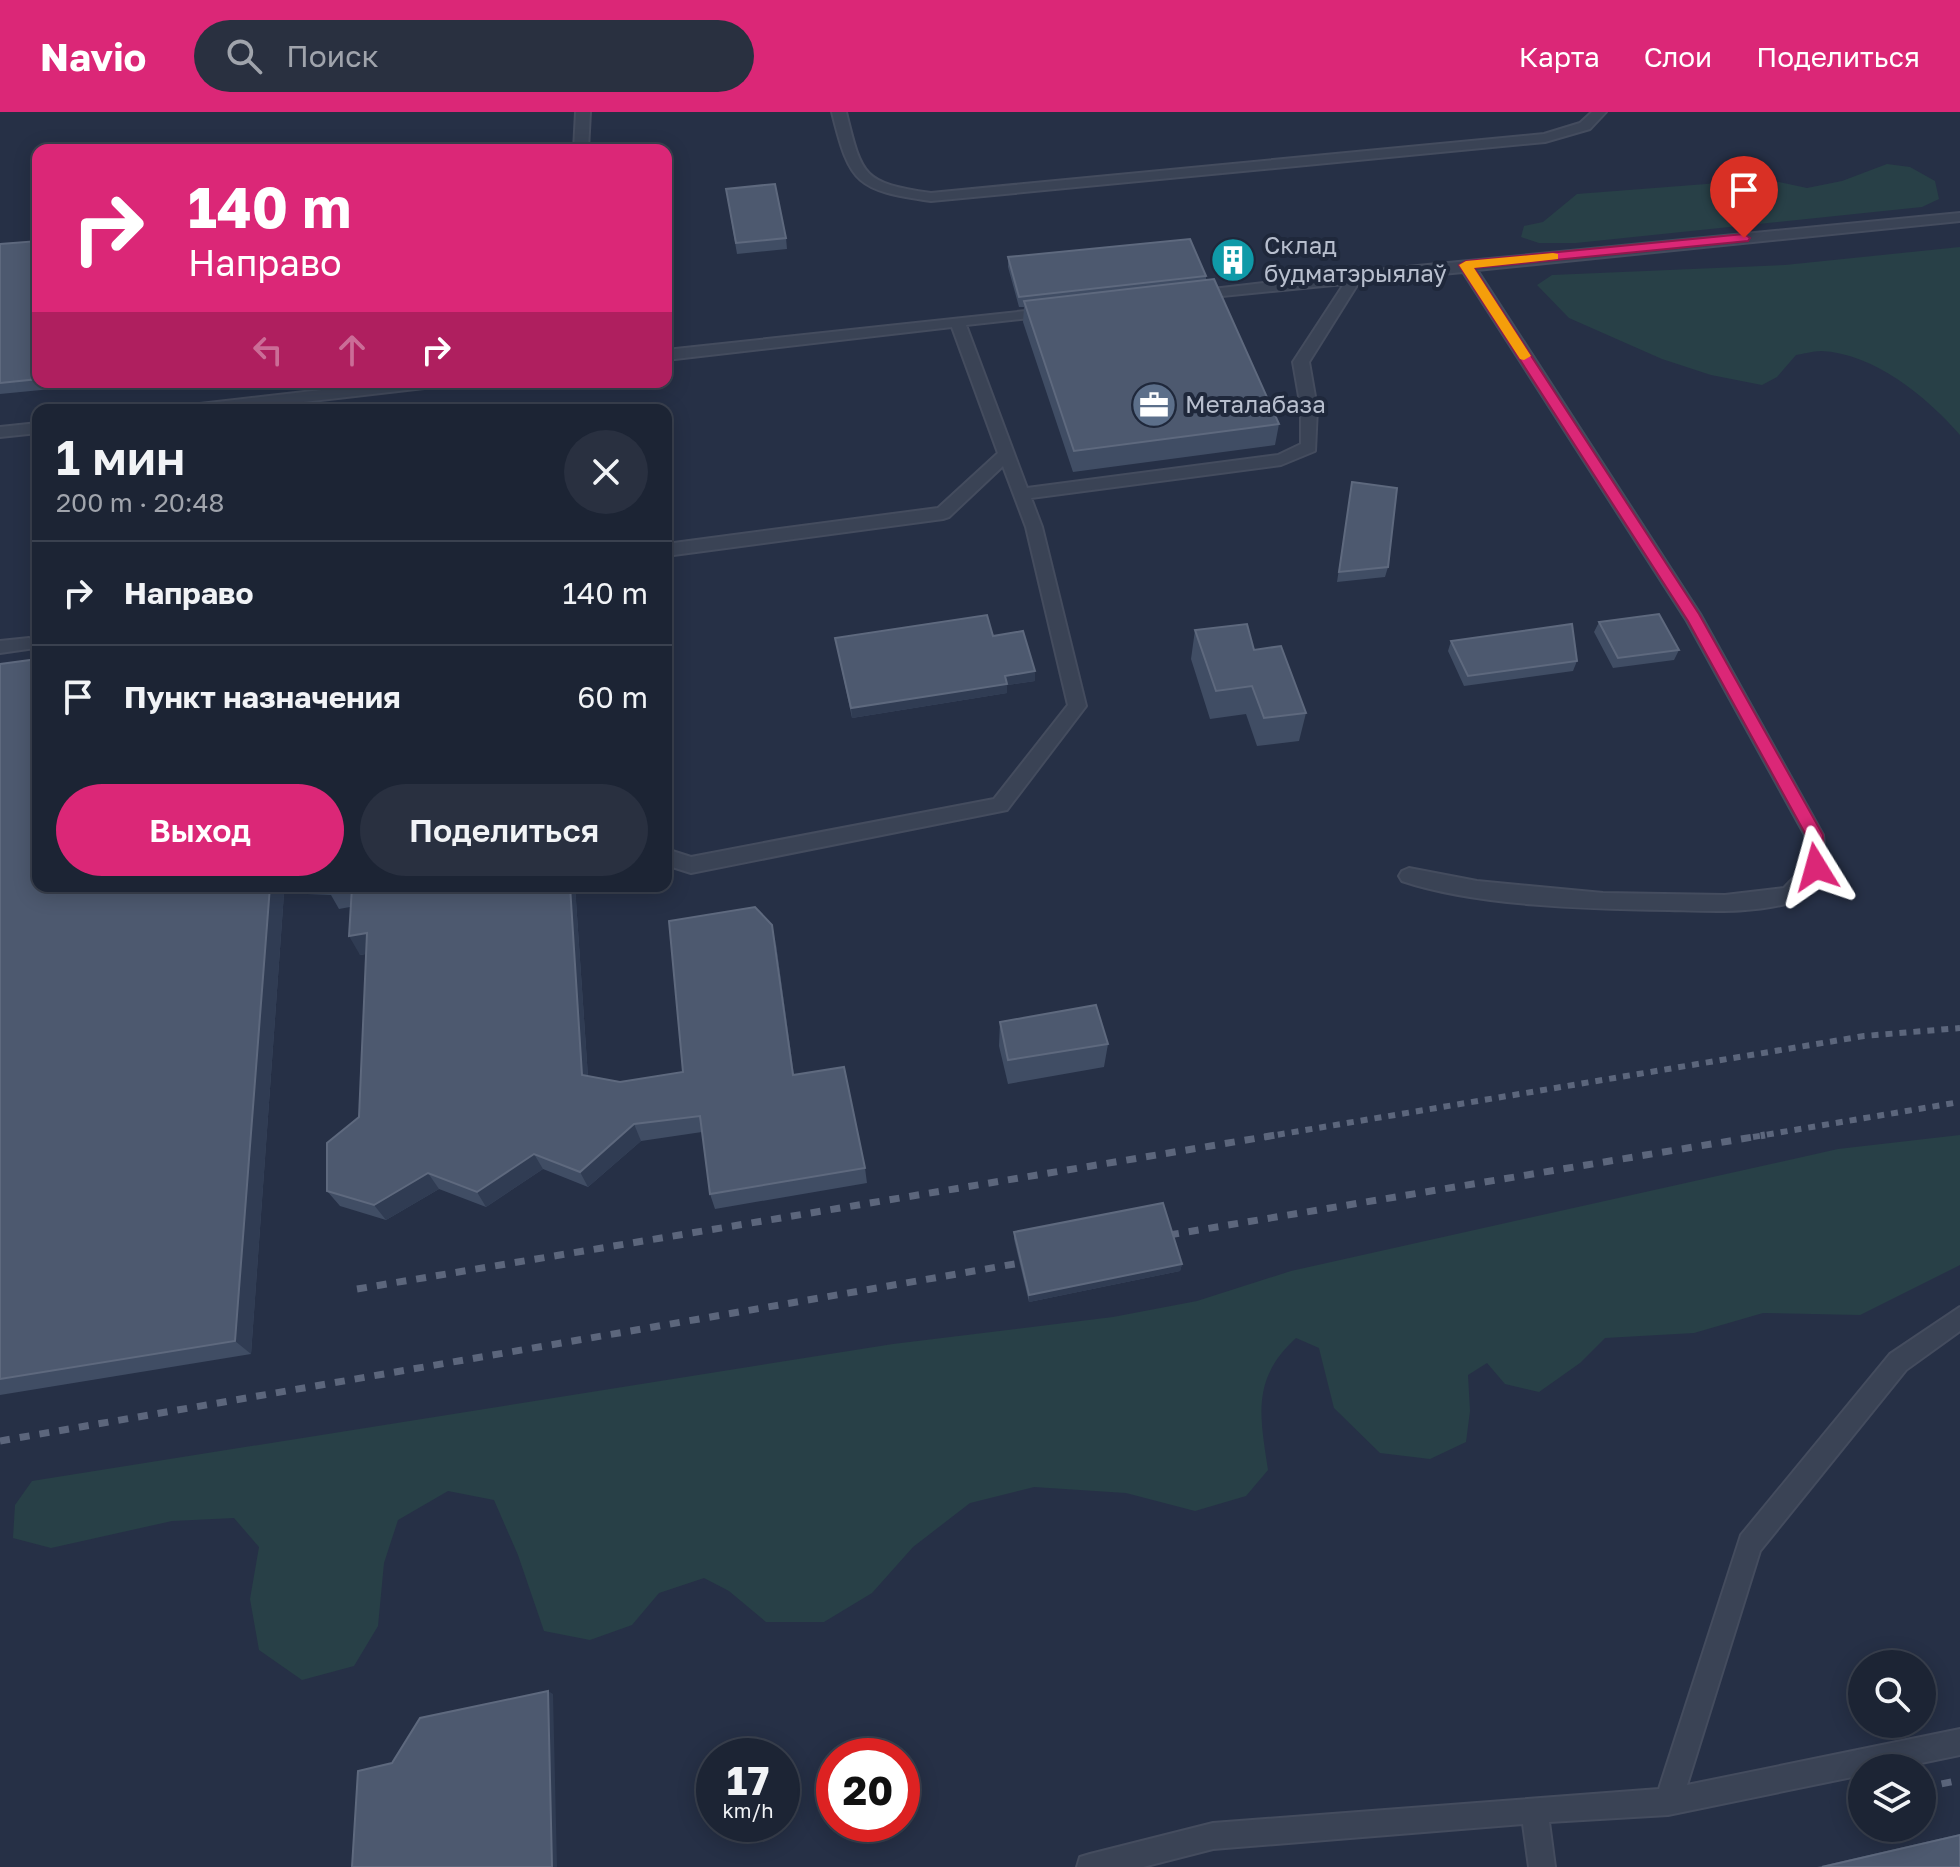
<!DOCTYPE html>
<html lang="ru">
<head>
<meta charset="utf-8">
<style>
  body { margin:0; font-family:"Golos Text",sans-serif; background:#293040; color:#f1f3f6; height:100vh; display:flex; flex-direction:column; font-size:30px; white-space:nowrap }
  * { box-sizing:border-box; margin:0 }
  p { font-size:26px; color:#a0a4ac }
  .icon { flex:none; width:44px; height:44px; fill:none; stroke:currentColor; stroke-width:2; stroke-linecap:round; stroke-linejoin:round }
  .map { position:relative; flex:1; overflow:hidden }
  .sheet { position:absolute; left:32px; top:292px; width:640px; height:488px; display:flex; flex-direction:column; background:#1c2434; border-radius:16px; box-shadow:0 4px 20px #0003,0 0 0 2px #3a414f }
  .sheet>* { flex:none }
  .banner { position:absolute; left:32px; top:32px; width:640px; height:244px; border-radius:16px; box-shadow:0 4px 20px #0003,0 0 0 2px #3a414f; background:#db2777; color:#fff; overflow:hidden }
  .tools { position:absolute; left:1848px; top:1538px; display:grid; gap:16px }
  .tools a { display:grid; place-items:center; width:88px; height:88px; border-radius:50%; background:#1c2434; box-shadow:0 4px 20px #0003,0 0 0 2px #3a414f; font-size:40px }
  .speed { position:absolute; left:696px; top:1626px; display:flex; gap:16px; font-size:40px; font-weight:700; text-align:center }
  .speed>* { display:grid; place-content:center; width:104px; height:104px; border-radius:50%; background:#1c2434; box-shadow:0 4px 20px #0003,0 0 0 2px #3a414f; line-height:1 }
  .speed small { font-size:20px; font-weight:400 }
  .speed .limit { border:12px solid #d22; background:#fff; color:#111 }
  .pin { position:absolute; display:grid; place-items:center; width:68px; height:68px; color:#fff; margin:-82px -34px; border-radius:50% 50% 50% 0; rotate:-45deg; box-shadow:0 0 8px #0007 }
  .pin .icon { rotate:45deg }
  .me { position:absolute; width:88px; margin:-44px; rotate:352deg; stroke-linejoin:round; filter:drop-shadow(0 0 6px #0008) }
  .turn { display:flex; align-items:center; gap:28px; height:168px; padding:0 24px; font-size:36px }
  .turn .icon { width:104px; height:104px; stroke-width:2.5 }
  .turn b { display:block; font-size:56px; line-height:68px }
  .lanes { display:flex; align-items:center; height:76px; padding:0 24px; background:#0003; justify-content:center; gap:40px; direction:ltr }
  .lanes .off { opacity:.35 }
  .round { display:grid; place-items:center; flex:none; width:84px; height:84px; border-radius:42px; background:#293040 }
  .overview { display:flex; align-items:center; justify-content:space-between; height:136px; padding:0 24px }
  h1 { font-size:48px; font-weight:600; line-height:60px }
  .primary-button { display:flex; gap:16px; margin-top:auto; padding:16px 24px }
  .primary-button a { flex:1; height:92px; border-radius:48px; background:#db2777; color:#fff; font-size:32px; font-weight:600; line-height:92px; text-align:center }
  .primary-button a+a { background:#293040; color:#f1f3f6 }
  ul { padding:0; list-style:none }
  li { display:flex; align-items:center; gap:24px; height:104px; padding:0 24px; border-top:2px solid #3a414f }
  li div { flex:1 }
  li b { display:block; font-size:30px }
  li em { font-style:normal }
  header { display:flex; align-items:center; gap:48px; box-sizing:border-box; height:112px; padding:0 40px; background:#db2777; color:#fff }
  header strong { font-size:38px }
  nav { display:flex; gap:44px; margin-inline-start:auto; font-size:28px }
  .search { width:560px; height:72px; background:#293040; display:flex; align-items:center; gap:20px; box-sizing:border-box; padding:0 28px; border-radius:44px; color:#a0a4ac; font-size:30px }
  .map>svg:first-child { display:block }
  .green { fill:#284047 }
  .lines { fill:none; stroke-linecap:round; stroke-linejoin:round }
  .lane-casing { stroke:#444c5e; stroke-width:4 }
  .lane { fill:#3a4355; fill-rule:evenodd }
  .rail-far1 { stroke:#5c667c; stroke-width:6; stroke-dasharray:7 7; stroke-linecap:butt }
  .rail { stroke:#5c667c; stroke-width:7; stroke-dasharray:10 10; stroke-linecap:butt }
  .wall { fill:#404d64 }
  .shaded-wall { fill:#303c53 }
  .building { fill:#4d596f; stroke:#5e697e; stroke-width:2 }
  .route { fill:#db2777; stroke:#8e194d; stroke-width:2 }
  .slow { fill:#f59e0b }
  .labels { text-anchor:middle; stroke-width:8; stroke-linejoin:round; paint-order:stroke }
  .far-poi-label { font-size:24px; fill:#b8bfce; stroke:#1f283b; text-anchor:start }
</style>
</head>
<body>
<header>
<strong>Navio</strong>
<div class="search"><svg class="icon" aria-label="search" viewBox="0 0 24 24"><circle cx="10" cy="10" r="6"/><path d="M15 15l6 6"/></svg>Поиск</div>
<nav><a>Карта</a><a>Слои</a><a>Поделиться</a></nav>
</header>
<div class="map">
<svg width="1960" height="1755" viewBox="0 0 1960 1755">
  <rect width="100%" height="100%" fill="#263046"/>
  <path class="green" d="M1887 52 1910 55 1935 69 1939 87 1922 95 1576 131H1539L1521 125 1524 114 1543 110 1577 82 1745 69 1779 70 1807 76 1842 69Z
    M1960 135V323C1927 285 1874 241 1821 239 1813 239 1803 242 1796 243L1777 265 1762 273 1711 263 1662 247 1569 206 1537 173 1552 163 1785 153Z
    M1960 1023V1153L1860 1203 1763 1201 1694 1221 1605 1226 1580 1251 1539 1280 1505 1272 1487 1251 1468 1263 1470 1299 1466 1330 1430 1347 1380 1341 1334 1296 1319 1236 1296 1226C1251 1267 1260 1304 1268 1358L1246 1384 1195 1399 1126 1381 1034 1375 970 1391 913 1435 872 1481 824 1510H766L729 1479 704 1466 659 1481 632 1513 590 1528 544 1519 518 1443 494 1388 448 1379 398 1408 384 1451 378 1514 354 1554 302 1568 259 1538 250 1487 259 1435 234 1406 172 1409 51 1436 13 1426 15 1393 32 1369 893 1232 1113 1205 1197 1189 1291 1159 1838 1037Z"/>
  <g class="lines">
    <g class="lane-casing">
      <path id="lane" d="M576 0H590L588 38H574Z
        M832 0H846C862 65 863 71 931 81L1544 22 1580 11 1592 0H1606L1590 17 1545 30 931 89C857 78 850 73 832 0Z
        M1960 101V109L1477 158 1700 502 1823 723 1826 755 1796 789C1756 802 1710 799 1669 798 1590 797 1476 794 1402 769L1399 764 1402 759 1409 756 1477 769 1603 781 1725 783 1784 776 1806 753 1805 723 1687 509 1463 160 1359 170 1309 250 1317 296 1315 339 1281 353 1031 386 1042 415 1086 594 1007 698 691 761 666 753V737L691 745 994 687 1068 593 1026 415 1003 354 949 405 943 407 666 444V432L938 396 998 341 952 215 666 248V238L1054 196V202L1049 204 966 213 1027 376 1278 343 1301 332V296L1293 250 1344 172 1192 187 1185 183 1187 180 1356 160Z
        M391 270H441L433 275 234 298H183L191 293Z
        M38 311V321L0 325V315Z
        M29 526 38 532 35 536 0 541V529Z
        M1960 1195V1219L1906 1258 1760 1439 1687 1673 1960 1617V1643L1897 1656H1862V1663L1668 1703 1549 1710 1555 1755H1529L1523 1712 1213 1737 1143 1755H1077L1080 1745 1090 1742 1213 1711 1659 1677 1741 1423 1890 1242Z"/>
    </g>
    <use href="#lane" class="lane"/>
    <path class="rail-far1" d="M1264 1025 1864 924 1960 916
      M1753 1025 1960 990"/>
    <path class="rail" d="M1169 1123 1765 1023
      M357 1177 1276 1023
      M0 1329 1020 1151
      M1922 1676 1960 1668"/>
  </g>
  <path class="wall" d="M726 77 786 126 787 137 737 142Z
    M38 129V270H82V274L0 282V132Z
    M1008 145 1206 164V168L1279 312 1275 333 1073 360 1023 210 1024 195H1019L1008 155Z
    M1352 370 1388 455 1385 465 1337 470Z
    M1599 510 1679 538 1674 548 1613 556 1594 520Z
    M1195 518 1254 538 1306 601 1299 629 1257 634 1246 602 1210 607 1191 547Z
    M993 524 1035 569 1007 573V581L852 606 835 526Z
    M1451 529 1577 549 1573 559 1464 574 1448 539Z
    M0 552 38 774H575L588 965 620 970 683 960 776 832 794 963 865 1056 867 1071 715 1097 710 1082 702 1020 641 1029 588 1075 543 1057 486 1095 439 1077 386 1108 340 1094 327 1079 359 1005 366 842 360 843 350 795 339 797 331 783 284 781 251 1242 0 1283Z
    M1000 910 1108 932 1104 955 1008 972 999 934Z
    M1014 1120 1182 1152 1180 1159 1029 1190 1014 1127Z
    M1960 1722V1755H1817Z"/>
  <path class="shaded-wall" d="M1035 559V569L1007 573V581L852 606 851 596 1005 564Z
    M270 774H279L284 781 251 1242 235 1229Z
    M570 774H575L589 980 582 963Z
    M772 813 776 832 796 980 793 963Z
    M367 821 378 839 360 843 349 824Z
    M634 1012 641 1029 588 1075 580 1060Z
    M534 1042 543 1057 486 1095 477 1080Z
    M428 1061 439 1077 386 1108 374 1093Z
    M1182 1152 1180 1159 1029 1190V1183Z
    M548 1579 553 1582 557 1755H552Z"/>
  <path class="building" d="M775 72 786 126 736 131 726 77Z
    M1190 127 1206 164 1019 185 1008 145Z
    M38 129V267L0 271V132Z
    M1214 167 1279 312 1074 339 1024 189Z
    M1352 370 1397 376 1388 455 1339 460Z
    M1659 502 1679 538 1618 546 1599 510Z
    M987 503 993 524 1023 519 1035 559 1005 564 1007 572 851 596 835 526Z
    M1247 512 1254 538 1281 534 1306 601 1264 606 1252 574 1216 579 1195 518Z
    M1572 512 1577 549 1468 564 1451 529Z
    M38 547V774H270L235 1229 0 1267V552Z
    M328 774H570L582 963 620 970 683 960 669 809 755 795 772 813 793 963 844 955 865 1056 710 1082 700 1004 634 1012 580 1060 534 1042 477 1080 428 1061 374 1093 327 1079V1031L359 1005 367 821 349 824 352 775 328 778Z
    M1096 893 1108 932 1008 948 1000 910Z
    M1163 1091 1182 1152 1029 1183 1014 1120Z
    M548 1579 552 1755H352L358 1659 392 1651 420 1606Z
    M1960 1723V1755H1822Z"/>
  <path class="route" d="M1744 122 1750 126 1748 129 1474 156 1699 502 1823 723 1824 755 1816 762 1807 755 1806 723 1688 509 1459 153 1466 149Z"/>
  <path class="slow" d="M1553 141 1558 142V147L1474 156 1531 244 1524 248 1520 247 1459 153 1466 149Z"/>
  <defs>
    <g id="building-disc" transform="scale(2.3)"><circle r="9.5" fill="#0f9aa8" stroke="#1f283b"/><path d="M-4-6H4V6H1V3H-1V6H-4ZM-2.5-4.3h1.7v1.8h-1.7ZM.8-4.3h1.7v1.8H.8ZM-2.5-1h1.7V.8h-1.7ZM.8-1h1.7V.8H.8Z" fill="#fff"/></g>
    <g id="office-disc" transform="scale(2.3)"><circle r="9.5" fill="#5c6f8a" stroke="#1f283b"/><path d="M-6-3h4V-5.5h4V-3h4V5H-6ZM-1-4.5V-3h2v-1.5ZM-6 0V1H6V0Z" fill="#fff"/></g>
  </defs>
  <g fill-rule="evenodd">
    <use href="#building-disc" x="1233" y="148"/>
    <use href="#office-disc" x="1154" y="293"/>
  </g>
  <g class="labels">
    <g class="far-poi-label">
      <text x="1264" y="142">Склад<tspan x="1264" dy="28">будматэрыялаў</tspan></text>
      <text x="1185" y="301">Металабаза</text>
    </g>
  </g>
</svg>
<div class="tools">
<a><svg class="icon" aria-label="search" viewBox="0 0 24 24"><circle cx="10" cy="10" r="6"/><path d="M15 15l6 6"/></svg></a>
<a><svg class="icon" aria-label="layers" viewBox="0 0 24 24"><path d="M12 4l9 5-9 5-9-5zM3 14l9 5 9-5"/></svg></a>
</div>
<div class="speed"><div>17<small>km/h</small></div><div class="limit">20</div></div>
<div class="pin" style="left:1744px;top:126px;background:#d93025"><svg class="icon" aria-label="arrive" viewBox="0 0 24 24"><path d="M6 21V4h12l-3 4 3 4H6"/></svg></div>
<svg class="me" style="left:1816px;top:755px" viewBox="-20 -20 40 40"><path d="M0-17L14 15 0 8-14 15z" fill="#db2777" stroke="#fff" stroke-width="4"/></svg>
<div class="banner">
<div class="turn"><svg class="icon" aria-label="right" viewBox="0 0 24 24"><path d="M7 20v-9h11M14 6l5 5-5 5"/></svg><div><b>140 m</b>Направо</div></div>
<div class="lanes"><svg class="icon off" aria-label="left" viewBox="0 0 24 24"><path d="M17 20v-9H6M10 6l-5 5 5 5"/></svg><svg class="icon off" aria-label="ahead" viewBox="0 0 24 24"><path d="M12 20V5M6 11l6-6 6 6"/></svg><svg class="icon" aria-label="right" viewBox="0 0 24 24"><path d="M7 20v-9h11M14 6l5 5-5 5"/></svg></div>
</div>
<section class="sheet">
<div class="overview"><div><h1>1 мин</h1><p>200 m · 20:48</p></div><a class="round"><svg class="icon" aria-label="close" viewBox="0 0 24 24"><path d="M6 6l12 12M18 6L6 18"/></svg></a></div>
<ul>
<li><svg class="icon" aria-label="right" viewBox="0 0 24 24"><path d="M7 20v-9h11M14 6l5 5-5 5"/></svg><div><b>Направо</b></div><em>140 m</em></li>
<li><svg class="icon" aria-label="arrive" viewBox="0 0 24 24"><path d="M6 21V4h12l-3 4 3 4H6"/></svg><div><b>Пункт назначения</b></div><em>60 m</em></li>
</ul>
<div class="primary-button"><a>Выход</a><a>Поделиться</a></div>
</section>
</div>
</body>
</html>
